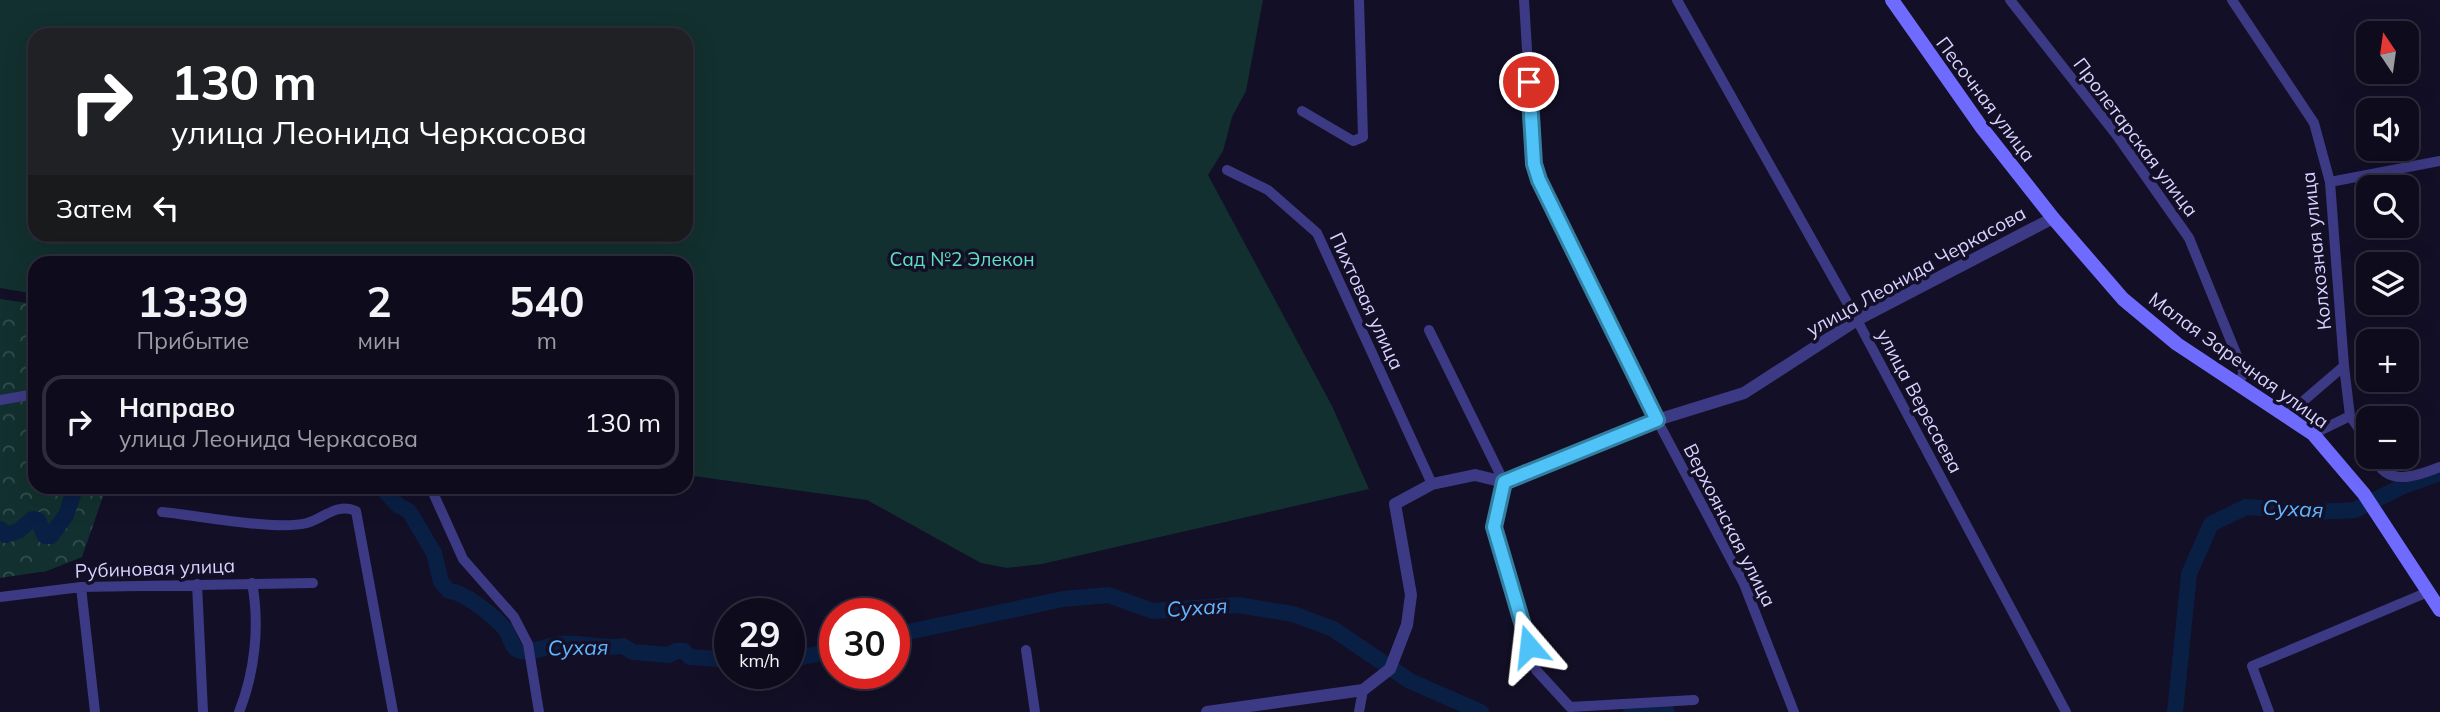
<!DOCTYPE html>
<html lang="ru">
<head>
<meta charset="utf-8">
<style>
  body { margin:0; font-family:Mulish,sans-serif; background:#171425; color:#f1f3f6; height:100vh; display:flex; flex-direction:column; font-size:26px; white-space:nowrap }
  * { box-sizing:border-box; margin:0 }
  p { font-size:23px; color:#9b9ba3 }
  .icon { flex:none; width:38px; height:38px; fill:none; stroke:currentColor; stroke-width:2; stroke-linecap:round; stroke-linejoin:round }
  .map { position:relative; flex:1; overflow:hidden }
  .side { position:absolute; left:28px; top:256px; width:665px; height:238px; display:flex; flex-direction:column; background:#0e0b1c; border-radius:21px; box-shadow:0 7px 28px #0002,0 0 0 2px #2e2b3b }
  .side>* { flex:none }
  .guide { position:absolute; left:28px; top:28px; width:665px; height:214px; border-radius:21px; box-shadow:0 7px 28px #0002,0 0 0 2px #2e2b3b; background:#202124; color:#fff; overflow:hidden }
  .needle { width:46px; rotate:347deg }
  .controls { position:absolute; left:2356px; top:21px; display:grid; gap:14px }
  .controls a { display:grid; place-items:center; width:63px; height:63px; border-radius:14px; background:#0e0b1c; box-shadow:0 7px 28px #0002,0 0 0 2px #2e2b3b; font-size:35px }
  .speed { position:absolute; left:714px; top:598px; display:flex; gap:14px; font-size:35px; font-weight:700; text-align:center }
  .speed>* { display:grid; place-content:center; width:91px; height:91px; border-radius:50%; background:#0e0b1c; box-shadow:0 7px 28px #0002,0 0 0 2px #2e2b3b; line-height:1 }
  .speed small { font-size:18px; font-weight:400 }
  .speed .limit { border:10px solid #d22; background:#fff; color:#111 }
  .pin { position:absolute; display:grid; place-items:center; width:60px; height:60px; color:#fff; margin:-30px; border:4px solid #fff; border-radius:50%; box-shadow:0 2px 7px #0007 }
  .me { position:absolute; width:77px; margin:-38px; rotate:343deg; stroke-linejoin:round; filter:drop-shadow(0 0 5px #0008) }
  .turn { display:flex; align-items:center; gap:24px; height:147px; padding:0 28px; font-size:32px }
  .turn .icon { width:91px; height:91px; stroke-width:2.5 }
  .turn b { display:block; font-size:49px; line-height:60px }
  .then { display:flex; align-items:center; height:66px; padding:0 28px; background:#0003; gap:14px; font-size:26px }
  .eta { display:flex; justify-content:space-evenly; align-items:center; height:119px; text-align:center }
  .eta b { font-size:42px; font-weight:700; line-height:49px }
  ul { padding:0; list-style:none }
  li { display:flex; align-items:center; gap:21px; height:94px; margin:0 14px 10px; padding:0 14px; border:4px solid #2e2b3b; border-radius:21px }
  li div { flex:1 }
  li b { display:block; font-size:26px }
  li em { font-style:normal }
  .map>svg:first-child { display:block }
  .green { fill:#12302f; fill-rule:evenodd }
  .forest { fill:url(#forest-crowns) }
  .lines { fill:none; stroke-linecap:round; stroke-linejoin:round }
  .river { stroke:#0a1f44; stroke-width:16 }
  .minor { stroke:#3d3a85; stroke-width:10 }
  .tertiary { stroke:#3d3a85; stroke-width:12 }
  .secondary { stroke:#6f6bff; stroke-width:14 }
  .route-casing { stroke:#337fa1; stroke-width:18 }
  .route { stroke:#4fc3f7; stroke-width:12 }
  .labels { text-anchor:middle; stroke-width:7; stroke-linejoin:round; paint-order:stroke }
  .street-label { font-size:19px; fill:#d9d4ff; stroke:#130f26 }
  .park-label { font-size:19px; fill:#5fe0c0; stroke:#130f26 }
  .water-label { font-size:21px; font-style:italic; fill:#62b6ff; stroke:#130f26 }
</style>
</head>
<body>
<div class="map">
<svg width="2440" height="712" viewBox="0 0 2440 712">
  <defs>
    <pattern id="forest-crowns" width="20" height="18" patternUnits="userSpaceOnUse" patternTransform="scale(1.75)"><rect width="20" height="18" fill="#12302f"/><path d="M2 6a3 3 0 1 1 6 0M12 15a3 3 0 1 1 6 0" fill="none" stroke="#344d4e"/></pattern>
  </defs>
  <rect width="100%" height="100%" fill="#130f26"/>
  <path class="green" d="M0 0H1263L1246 91 1232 117 1223 151 1208 175 1332 406 1369 489 1042 564 1007 568 981 563 867 500 686 475V262H35V294L0 288ZM686 35V234H35V35Z"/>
  <path class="forest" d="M0 299 35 304V486L113 487 106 488 82 557 47 571 0 578Z"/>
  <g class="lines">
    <path class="river" d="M380 486 398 505 409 511 434 553 441 582 449 591C465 592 495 617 506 630 510 636 511 645 516 649 525 656 548 646 559 644 580 641 601 650 623 646L633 652 669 655 676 651H684L690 657 730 660
      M0 529 6 535 18 531 33 519 38 520 45 536H51L66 515 76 486
      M894 635 1063 599 1108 595 1153 611 1238 605 1293 614 1333 629 1410 681 1481 712
      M789 660 835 650
      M1631 712 1636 709 1667 712
      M2175 712 2189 574 2211 524 2246 507 2316 512 2355 510 2401 487 2440 473"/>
    <path class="minor" d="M1524 0 1534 165 1539 180 1657 420 1744 584 1794 712
      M1677 0 1857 320 2066 712
      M2010 0 2118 137 2189 238 2244 373 2238 383
      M2232 0 2314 123 2330 182 2344 366 2287 415
      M1302 111 1353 141 1363 137 1359 0
      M1227 170 1268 190 1317 233 1432 484
      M2330 182 2440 161
      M1429 330 1504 482 1494 527 1536 670 1570 707 1694 700
      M2344 366 2350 416 2368 442
      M0 400 35 394
      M2313 434 2350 416
      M2374 457C2387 488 2416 476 2440 467
      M430 486 463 559 514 617 528 644 539 712
      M162 512C196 515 276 531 307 523 323 519 337 502 356 511L393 712
      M197 584 203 712
      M81 587 95 712
      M0 597 81 587 313 583
      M1026 650 1035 712
      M239 712C255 672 260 625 252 583
      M1359 712 1363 690
      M2269 712 2252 666 2428 592"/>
    <path class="tertiary" d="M1207 712 1363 690 1390 669 1407 625 1411 595 1395 504 1432 484 1475 475 1504 482 1657 420 1744 393 1857 320 2053 218"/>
    <path class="secondary" d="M1892 0 1982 128 2053 218 2123 299 2177 344 2313 434 2364 494 2440 610"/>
  </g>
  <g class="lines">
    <g class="route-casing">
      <path id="route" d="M1529 82 1534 164 1539 180 1657 420 1504 482 1494 527 1529 646"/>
    </g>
    <use href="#route" class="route"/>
  </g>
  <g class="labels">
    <g class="street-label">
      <text transform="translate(1986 99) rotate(53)" y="7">Песочная улица</text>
      <text transform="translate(2136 137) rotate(53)" y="7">Пролетарская улица</text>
      <text transform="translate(2316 251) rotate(-96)" y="7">Колхозная улица</text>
      <text transform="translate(1916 271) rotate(-29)" y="7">улица Леонида Черкасова</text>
      <text transform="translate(1367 301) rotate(65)" y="7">Пихтовая улица</text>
      <text transform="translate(2239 360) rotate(36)" y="7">Малая Заречная улица</text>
      <text transform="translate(1920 401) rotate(62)" y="7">улица Вересаева</text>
      <text transform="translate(1730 525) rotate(63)" y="7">Верхоянская улица</text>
      <text transform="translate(155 568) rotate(-2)" y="7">Рубиновая улица</text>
    </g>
    <g class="park-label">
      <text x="962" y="266">Сад №2 Элекон</text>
    </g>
    <g class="water-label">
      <text transform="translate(2293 509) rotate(3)" y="7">Сухая</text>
      <text transform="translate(1197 608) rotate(-4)" y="7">Сухая</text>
      <text transform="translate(578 648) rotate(-1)" y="7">Сухая</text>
    </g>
  </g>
</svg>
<div class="controls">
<a><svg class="needle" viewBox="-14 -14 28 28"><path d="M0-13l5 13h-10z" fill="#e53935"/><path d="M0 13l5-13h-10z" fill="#9b9ba3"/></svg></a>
<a><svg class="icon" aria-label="sound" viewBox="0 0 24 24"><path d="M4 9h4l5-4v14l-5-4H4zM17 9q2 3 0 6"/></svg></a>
<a><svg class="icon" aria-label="search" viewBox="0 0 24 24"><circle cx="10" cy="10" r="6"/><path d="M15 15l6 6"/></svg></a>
<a><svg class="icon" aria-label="layers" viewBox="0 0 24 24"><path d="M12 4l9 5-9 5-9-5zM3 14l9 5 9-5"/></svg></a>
<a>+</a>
<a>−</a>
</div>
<div class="speed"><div>29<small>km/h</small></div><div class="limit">30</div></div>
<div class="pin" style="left:1529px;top:82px;background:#d93025"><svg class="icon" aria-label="arrive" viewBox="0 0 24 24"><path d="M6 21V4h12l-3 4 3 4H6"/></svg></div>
<svg class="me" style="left:1529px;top:646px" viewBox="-20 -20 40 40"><path d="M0-17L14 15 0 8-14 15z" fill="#4fc3f7" stroke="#fff" stroke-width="4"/></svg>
<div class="guide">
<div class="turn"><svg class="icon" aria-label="right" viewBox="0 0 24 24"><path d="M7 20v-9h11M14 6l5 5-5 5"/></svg><div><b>130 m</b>улица Леонида Черкасова</div></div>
<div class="then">Затем<svg class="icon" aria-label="left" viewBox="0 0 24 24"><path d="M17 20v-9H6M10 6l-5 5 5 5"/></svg></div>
</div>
<section class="side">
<div class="eta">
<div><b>13:39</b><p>Прибытие</p></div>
<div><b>2</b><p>мин</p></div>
<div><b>540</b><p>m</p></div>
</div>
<ul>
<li><svg class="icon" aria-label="right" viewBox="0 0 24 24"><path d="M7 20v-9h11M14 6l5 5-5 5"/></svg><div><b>Направо</b><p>улица Леонида Черкасова</p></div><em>130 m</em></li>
</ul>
</section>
</div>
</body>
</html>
